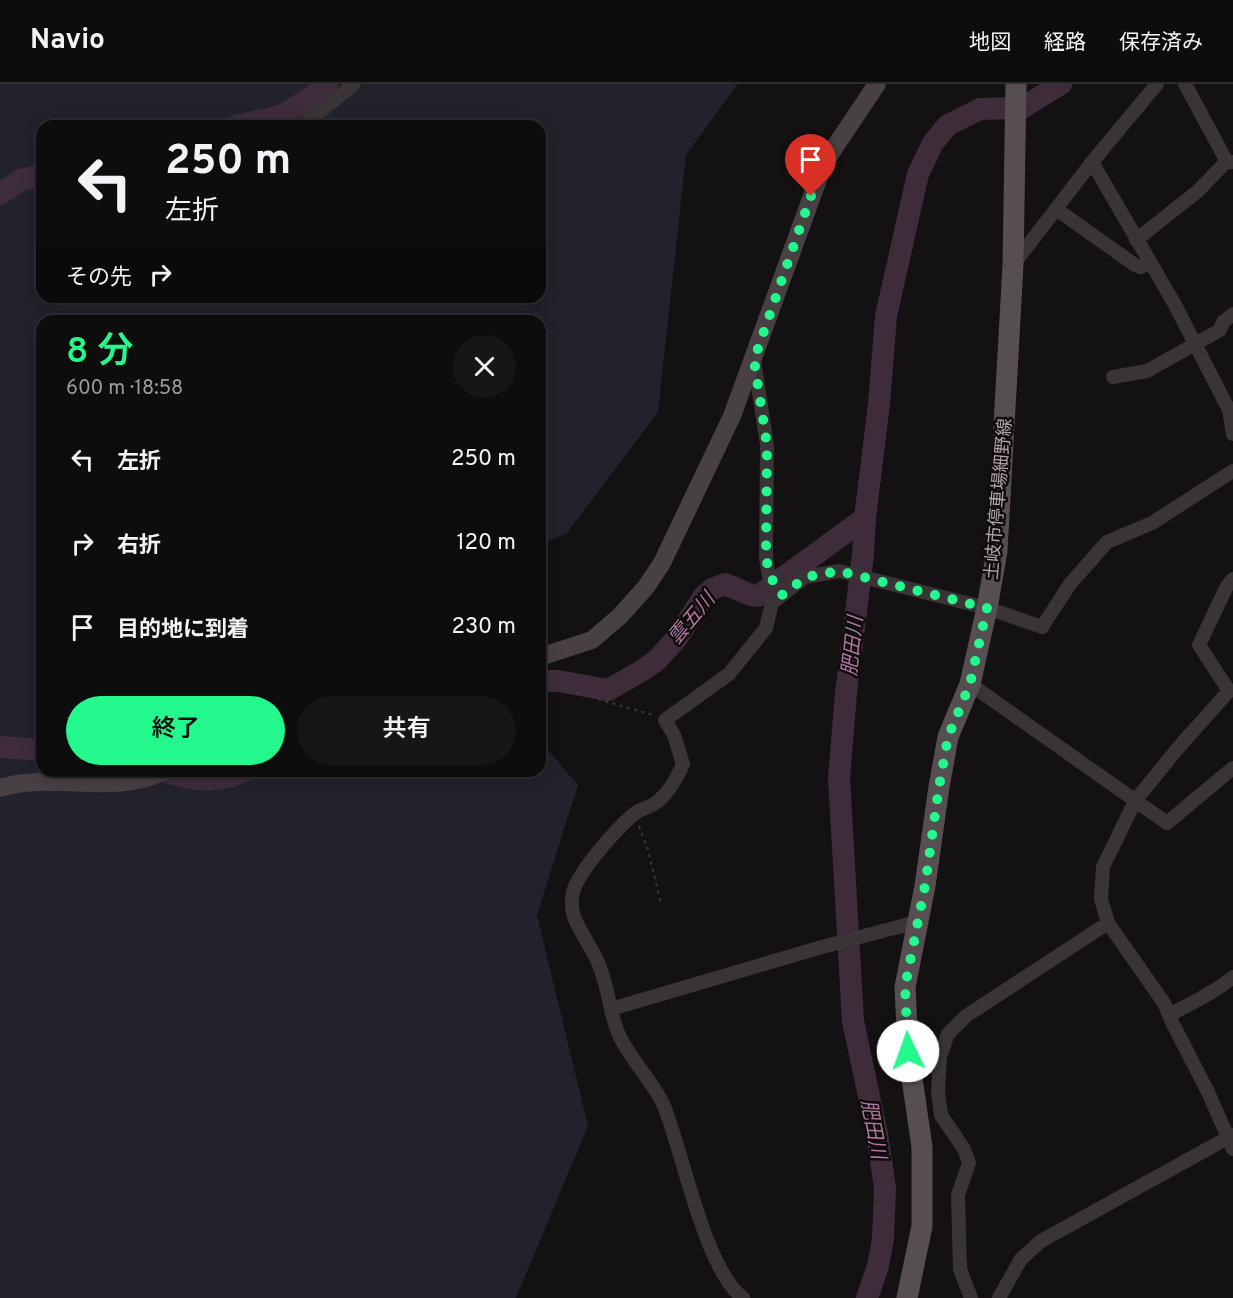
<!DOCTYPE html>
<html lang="ja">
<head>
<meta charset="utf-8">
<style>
  body { margin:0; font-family:Overpass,"Noto Sans JP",sans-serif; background:#171617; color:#f1f3f6; height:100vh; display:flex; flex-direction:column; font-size:22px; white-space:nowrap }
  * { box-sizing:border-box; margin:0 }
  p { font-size:20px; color:#9b9c9e }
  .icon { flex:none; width:33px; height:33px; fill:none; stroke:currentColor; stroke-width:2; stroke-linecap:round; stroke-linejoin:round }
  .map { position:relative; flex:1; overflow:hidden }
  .side { position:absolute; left:36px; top:231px; width:510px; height:462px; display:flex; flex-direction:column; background:#0e0d0e; border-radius:18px; box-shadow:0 3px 15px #0003,0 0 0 2px #2e2d2e }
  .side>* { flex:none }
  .hud { position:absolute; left:36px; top:36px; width:510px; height:183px; border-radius:18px; box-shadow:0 3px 15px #0003,0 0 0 2px #2e2d2e; background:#0e0d0e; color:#f1f3f6; overflow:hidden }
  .pin { position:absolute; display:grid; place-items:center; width:51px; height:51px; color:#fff; margin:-62px -26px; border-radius:50% 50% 50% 0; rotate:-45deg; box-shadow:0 0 6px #0007 }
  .pin .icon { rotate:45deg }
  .me { position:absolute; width:66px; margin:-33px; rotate:357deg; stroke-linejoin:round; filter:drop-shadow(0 0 4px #0008) }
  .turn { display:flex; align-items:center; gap:21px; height:126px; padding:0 30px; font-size:27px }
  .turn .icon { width:78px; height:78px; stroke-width:2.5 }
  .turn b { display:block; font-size:42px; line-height:51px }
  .then { display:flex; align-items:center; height:57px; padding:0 30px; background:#0003; gap:12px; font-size:22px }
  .round { display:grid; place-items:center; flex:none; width:63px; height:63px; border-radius:32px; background:#171617 }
  .overview { display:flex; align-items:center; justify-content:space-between; height:102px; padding:0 30px }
  h1 { font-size:36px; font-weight:600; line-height:45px; color:#23f98c }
  .button { display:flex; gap:12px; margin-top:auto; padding:12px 30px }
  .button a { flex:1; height:69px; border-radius:36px; background:#23f98c; color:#111; font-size:24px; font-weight:600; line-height:69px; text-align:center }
  .button a+a { background:#171617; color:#f1f3f6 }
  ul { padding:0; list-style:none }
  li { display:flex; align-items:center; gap:18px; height:84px; padding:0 30px }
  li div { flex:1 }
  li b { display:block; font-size:22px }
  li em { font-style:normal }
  header { display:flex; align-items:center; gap:36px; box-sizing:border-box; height:84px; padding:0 30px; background:#0e0d0e; border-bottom:2px solid #2e2d2e }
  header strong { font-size:28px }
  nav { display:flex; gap:33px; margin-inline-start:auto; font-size:21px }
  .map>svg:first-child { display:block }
  .green { fill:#21222b; fill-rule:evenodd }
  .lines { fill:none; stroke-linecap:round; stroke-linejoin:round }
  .river { stroke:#3e2c3a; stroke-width:22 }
  .path { stroke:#3f383b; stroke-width:2; stroke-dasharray:3 4.5; stroke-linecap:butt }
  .street { stroke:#3a3436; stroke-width:14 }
  .secondary { stroke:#484043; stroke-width:18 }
  .primary { stroke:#574e52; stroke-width:21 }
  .route { stroke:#23f98c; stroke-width:10; stroke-dasharray:0 18 }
  .labels { text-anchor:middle; stroke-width:5; stroke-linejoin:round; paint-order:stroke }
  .street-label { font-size:18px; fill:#b4a2ab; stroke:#0e0c0d }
  .water-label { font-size:20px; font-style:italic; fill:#b177a0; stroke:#0e0c0d }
</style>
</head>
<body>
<header>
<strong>Navio</strong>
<nav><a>地図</a><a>経路</a><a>保存済み</a></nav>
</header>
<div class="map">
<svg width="1233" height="1214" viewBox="0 0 1233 1214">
  <rect width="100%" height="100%" fill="#131112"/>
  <path class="green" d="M0 0H738L686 71 658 328 566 450 540 460V237H42V687H540V657L578 701 537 831 588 1042 516 1214H0ZM42 42H540V213H42Z"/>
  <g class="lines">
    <path class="river" d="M236 42 281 32 315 11 327 0
      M0 110 21 96 42 91
      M540 597H558L608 606 643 586 657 576 677 554 704 512 712 505 725 500 751 511 758 512 865 434
      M0 663 42 666
      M163 687C190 697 218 700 244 687
      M867 1214 878 1182 883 1155 885 1104 877 1050 853 937 839 694 846 609 863 471 865 434 879 320 886 232 918 90 933 59 948 41 980 25 1022 24 1061 0"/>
    <path class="path" d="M540 603 553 602 653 631
      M639 742 648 766 661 820"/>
    <path class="street" d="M1185 0 1227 78
      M302 42 354 0
      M1092 78 1174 219 1229 326 1233 350
      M1056 125 1135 181 1140 183 1150 180
      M1136 156 1198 107 1225 79 1233 78
      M1013 181 1092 78 1157 0
      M754 276 767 361 766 474 769 492 782 511
      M1113 293 1147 287 1220 246 1223 238 1233 230
      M1233 495 1227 502 1199 561 1229 607 1178 664 1135 717 1103 783 1101 815 1108 839 1164 919 1172 938 1208 1008 1233 1065
      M970 600 1167 739 1233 684
      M611 925 822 863 917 838
      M1169 931C1191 919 1214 909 1233 893
      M743 1214C705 1186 683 1069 664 1022 653 997 632 978 620 953 611 935 610 915 604 896 601 884 597 874 590 863 580 844 568 832 573 808 578 788 617 744 634 730 640 725 648 724 654 720 668 711 677 694 683 680L674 651 665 636 729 590 766 544 772 519 805 493 839 487 987 524 1042 543 1070 500 1107 458 1152 439 1233 387
      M971 1214 960 1185 958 1111 969 1079 964 1065 941 1031 938 1008 940 973 948 950 966 932 1108 839
      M999 1214 1021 1175 1041 1157 1233 1051"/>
    <path class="secondary" d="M540 573 592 556 620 532 646 503 662 479 732 332 824 79 877 0
      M0 704C53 687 113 713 164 687"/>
    <path class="primary" d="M907 1214 922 1142V1063L908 967 905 903 925 802 939 703 948 653 970 600 987 524 997 467 1013 181 1016 0"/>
  </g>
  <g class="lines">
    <path class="route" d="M811 112 754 276 767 361 766 474 770 492 782 511 806 493 839 487 987 524 970 600 948 653 939 703 925 802 905 903 908 967"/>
  </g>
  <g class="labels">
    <g class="street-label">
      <text transform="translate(998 415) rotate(-85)" y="6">土岐市停車場細野線</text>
    </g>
    <g class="water-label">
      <text transform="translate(691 534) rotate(-50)" y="7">雲五川</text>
      <text transform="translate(852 562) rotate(-84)" y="7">肥田川</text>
      <text transform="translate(874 1045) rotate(79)" y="7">肥田川</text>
    </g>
  </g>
</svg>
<div class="pin" style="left:811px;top:112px;background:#d93025"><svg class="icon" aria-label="arrive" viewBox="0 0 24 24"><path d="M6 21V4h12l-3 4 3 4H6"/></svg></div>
<svg class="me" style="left:908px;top:967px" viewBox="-20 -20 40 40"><circle r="19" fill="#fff"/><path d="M0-13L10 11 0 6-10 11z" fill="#23f98c"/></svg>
<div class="hud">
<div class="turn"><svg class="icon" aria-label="left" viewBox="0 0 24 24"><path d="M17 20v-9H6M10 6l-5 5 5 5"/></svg><div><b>250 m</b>左折</div></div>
<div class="then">その先<svg class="icon" aria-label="right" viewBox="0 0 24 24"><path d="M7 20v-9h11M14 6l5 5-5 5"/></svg></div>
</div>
<section class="side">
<div class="overview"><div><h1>8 分</h1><p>600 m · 18:58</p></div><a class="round"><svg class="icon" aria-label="close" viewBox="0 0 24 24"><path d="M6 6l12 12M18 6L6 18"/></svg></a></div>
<ul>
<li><svg class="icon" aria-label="left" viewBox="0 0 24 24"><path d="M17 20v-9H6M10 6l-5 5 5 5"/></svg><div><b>左折</b></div><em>250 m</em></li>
<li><svg class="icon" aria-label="right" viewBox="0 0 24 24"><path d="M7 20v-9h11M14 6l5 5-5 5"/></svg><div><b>右折</b></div><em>120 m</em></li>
<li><svg class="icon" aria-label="arrive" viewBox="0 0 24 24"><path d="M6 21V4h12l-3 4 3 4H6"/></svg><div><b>目的地に到着</b></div><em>230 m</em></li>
</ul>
<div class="button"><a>終了</a><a>共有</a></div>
</section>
</div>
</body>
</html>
